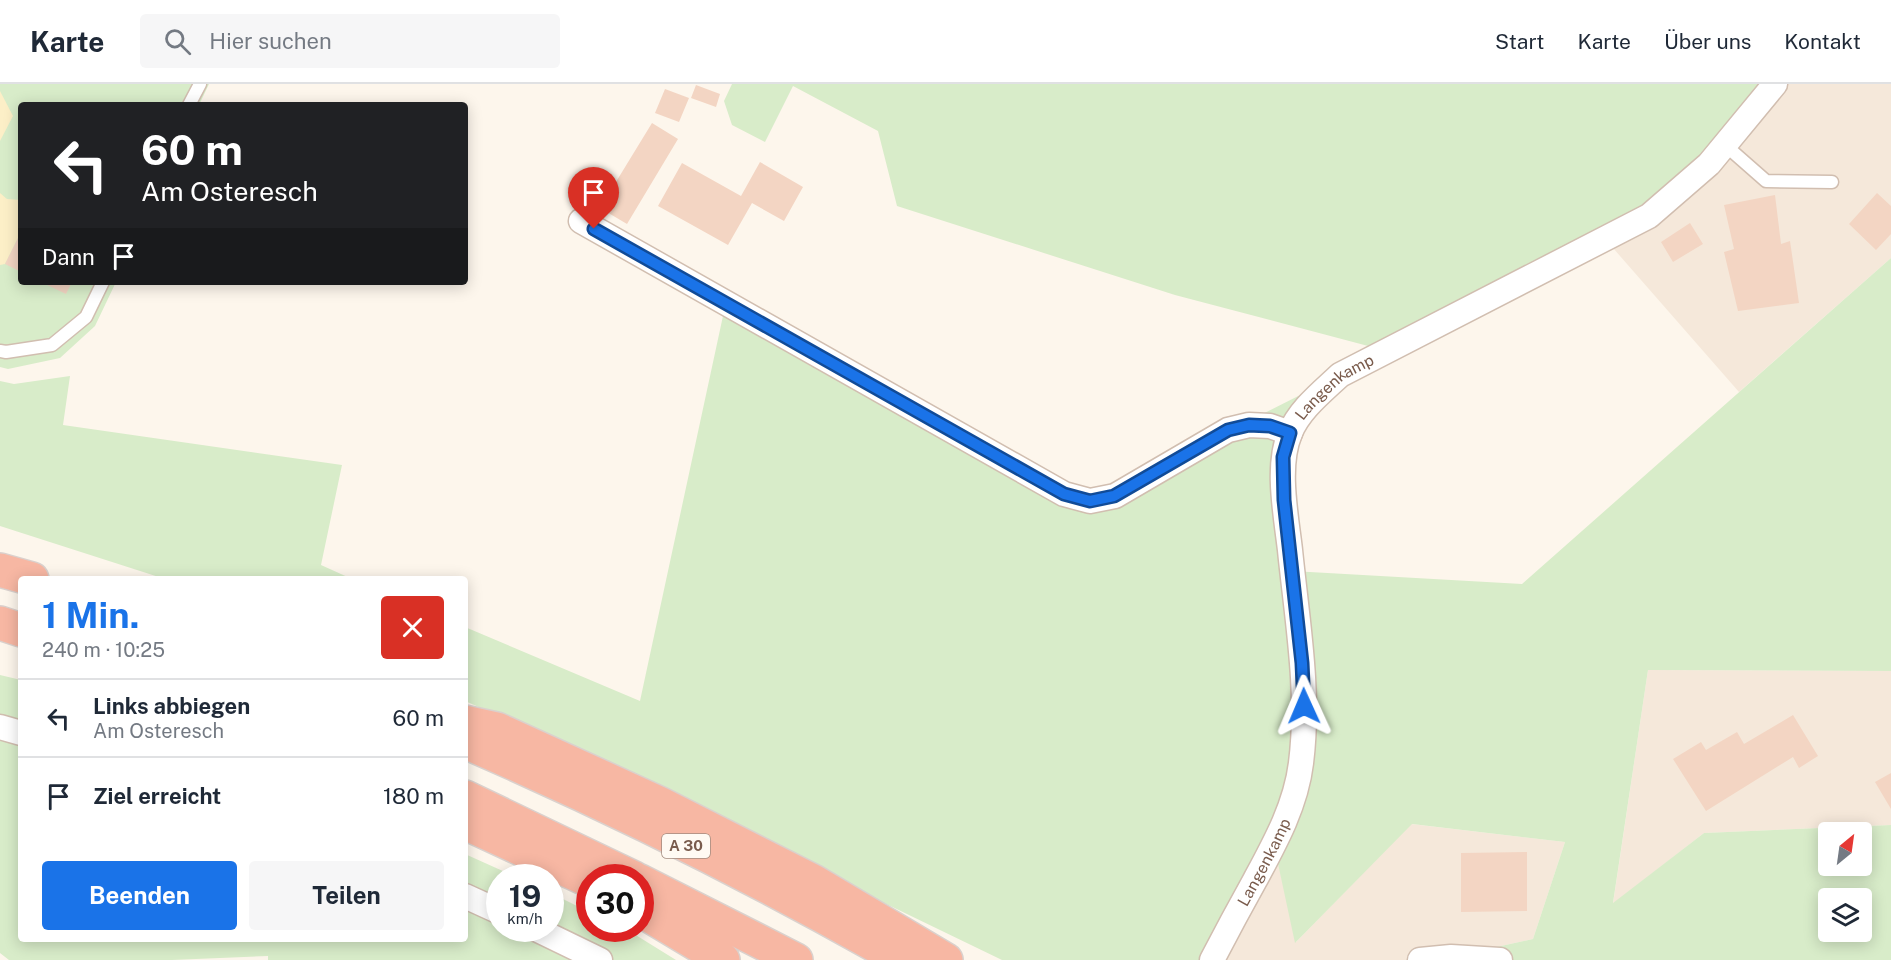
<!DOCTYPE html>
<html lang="de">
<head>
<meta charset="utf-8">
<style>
  body { margin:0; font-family:"Public Sans",sans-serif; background:#f6f6f7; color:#1f2937; height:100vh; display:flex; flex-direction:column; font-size:22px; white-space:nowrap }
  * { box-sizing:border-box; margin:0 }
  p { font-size:20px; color:#747a83 }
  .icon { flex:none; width:33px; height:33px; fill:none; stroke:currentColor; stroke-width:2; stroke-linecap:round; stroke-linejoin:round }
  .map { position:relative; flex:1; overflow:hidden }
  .side { position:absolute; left:18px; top:492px; width:450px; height:366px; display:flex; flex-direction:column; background:#fff; border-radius:6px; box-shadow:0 3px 15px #0003 }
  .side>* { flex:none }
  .guide { position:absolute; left:18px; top:18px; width:450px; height:183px; border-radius:6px; box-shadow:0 3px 15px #0003; background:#202124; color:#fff; overflow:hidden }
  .needle { width:39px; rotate:29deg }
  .controls { position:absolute; left:1818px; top:738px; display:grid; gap:12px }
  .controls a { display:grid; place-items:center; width:54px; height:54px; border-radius:6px; background:#fff; box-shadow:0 3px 15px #0003; font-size:30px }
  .speed { position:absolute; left:486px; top:780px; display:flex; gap:12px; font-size:30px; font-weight:700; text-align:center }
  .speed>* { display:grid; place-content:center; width:78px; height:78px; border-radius:50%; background:#fff; box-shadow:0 3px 15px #0003; line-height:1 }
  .speed small { font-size:15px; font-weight:400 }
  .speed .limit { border:9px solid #d22; background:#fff; color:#111 }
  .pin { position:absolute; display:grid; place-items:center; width:51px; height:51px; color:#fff; margin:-62px -26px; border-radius:50% 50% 50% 0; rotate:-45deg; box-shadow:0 0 6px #0007 }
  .pin .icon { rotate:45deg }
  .me { position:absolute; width:66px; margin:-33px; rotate:359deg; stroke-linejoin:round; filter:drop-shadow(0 0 4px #0008) }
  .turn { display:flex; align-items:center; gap:21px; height:126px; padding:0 24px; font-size:27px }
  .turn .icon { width:78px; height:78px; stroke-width:2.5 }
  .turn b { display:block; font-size:42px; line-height:51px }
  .then { display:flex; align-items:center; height:57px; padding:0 24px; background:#0003; gap:12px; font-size:22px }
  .round { display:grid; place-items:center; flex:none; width:63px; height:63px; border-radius:6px; background:#f6f6f7 }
  .overview { display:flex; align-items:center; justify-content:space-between; height:102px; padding:0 24px }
  h1 { font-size:36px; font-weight:700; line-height:45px; color:#1a73e8 }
  .action { display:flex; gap:12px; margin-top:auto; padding:12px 24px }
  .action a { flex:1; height:69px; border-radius:6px; background:#1a73e8; color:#fff; font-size:24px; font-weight:700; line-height:69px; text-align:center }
  .action a+a { background:#f6f6f7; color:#1f2937 }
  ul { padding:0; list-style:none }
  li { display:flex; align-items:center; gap:18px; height:78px; padding:0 24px; border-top:2px solid #e0e1e3 }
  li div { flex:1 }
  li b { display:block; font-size:22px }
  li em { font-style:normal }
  header { display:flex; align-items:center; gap:36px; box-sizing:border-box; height:84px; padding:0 30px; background:#fff; border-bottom:2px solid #e0e1e3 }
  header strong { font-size:28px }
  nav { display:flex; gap:33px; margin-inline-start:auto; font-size:21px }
  .search { width:420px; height:54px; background:#f6f6f7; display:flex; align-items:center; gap:15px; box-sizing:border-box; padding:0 21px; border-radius:6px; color:#747a83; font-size:22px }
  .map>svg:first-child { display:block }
  .residential { fill:#f5e8da }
  .green { fill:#d8ecc9; fill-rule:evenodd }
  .sand { fill:#fcefc7 }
  .building { fill:#f3d5c3 }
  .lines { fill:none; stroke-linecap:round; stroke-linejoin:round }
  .service-casing { stroke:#d1beb0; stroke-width:15 }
  .minor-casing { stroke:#d1beb0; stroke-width:27 }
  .motorway-casing { stroke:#dad1cd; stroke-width:36 }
  .service { stroke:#fff; stroke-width:12 }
  .minor { stroke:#fff; stroke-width:24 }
  .motorway { stroke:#f7b7a3; stroke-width:33 }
  .route-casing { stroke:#114b97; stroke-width:15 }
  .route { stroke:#1a73e8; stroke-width:10 }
  .labels { text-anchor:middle; stroke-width:4.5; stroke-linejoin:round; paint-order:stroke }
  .shield { fill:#fffaf3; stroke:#a28b7f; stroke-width:1.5 }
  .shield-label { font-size:15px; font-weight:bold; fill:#7a5c4d }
  .street-label { font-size:16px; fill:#7a5c4d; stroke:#fffaf3 }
</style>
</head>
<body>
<header>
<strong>Karte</strong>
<div class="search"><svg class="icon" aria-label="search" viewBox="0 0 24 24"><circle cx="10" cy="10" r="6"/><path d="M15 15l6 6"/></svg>Hier suchen</div>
<nav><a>Start</a><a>Karte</a><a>Über uns</a><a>Kontakt</a></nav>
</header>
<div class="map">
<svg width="1891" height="876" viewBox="0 0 1891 876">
  <rect width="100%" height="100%" fill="#fdf6ec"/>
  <path class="residential" d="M1775 0H1891V174L1739 308 1606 156Z
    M1648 586 1891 587V741L1704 749 1613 820Z
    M1411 740 1565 758 1533 855 1451 873 1420 876H1212L1274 760 1296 858Z"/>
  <path class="green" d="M0 0H209L199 21H21V198H116L95 242 60 274 8 285 0 283Z
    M732 0H1775L1649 132 1387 267 1175 211 897 122 878 47 793 2 765 58 732 41 724 17Z
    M1891 174V587L1648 586 1613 819 1704 749 1891 741V876H1420L1451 873 1533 855 1565 758 1412 740 1295 859 1274 761 1212 876H1002L849 802 624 687 465 617V543L640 617 726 218 1090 417 1340 291 1290 349 1292 487 1522 500ZM1828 748H1862V782H1828ZM1828 814H1862V848H1828Z
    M70 292 63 341 342 381 321 481 352 495H165L0 442V297L14 300Z
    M0 591 21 596V855H465V770L516 793 500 794V844H550L551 809 589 828 590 844 626 845 676 876H268V872L172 876H9L0 869Z"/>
  <path class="sand" d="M0 7 13 32 0 57Z
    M0 109 7 115 21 116V148L5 180 0 181Z"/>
  <path class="building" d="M696 1 720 10 716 23 691 14Z
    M665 5 689 14 679 38 655 29Z
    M652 39 678 55 627 140 600 124Z
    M760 78 803 103 784 137 752 119 728 161 658 122 682 79 741 112Z
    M1877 109 1891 122V150L1876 166 1849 140Z
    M1775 111 1781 160 1790 157 1799 219 1738 227 1724 168 1734 165 1724 121Z
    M1690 139 1703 160 1673 178 1661 158Z
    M21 148V188L5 180Z
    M41 198H72L66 210Z
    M1793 631 1818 672 1799 684 1793 673 1706 727 1673 675 1701 658 1706 666 1737 648 1744 660Z
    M1891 689V725L1875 698Z
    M1527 768V827L1461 828V769Z"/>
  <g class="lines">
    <g class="service-casing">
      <path id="service" d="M189 21 200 0
        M1725 61 1766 97 1832 98
        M0 267 6 268 52 261 86 233 103 198"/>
    </g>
    <g class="minor-casing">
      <g id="minor">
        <path d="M581 137 1064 410 1090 417 1115 412 1228 346 1249 341 1270 342 1290 349"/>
        <path d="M0 643 21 649"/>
        <path d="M465 812 500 828"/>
        <path d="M534 844 600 876"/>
        <path id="s1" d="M1212 876C1226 849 1240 823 1255 796 1275 759 1296 721 1301 679 1310 608 1297 536 1290 466 1286 431 1276 382 1290 349 1299 326 1322 308 1340 291L1649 132 1709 80 1775 0"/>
        <path d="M1420 876 1451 873 1500 876"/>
      </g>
    </g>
    <g class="motorway-casing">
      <path id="motorway" d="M0 486 32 495
        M0 539 21 546
        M465 638 497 645 659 719 813 797 946 876
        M465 658C614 723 760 795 901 876
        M465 713 634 794
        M465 739 590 797
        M640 797 796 876
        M640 826 723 876"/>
    </g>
    <use href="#service" class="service"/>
    <use href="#minor" class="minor"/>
    <use href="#motorway" class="motorway"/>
  </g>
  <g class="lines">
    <g class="route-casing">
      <path id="route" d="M594 145 1064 410 1090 417 1114 412 1228 346 1249 341 1270 342 1290 349 1283 373 1284 416 1302 579 1304 622"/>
    </g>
    <use href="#route" class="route"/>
  </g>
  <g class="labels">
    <rect class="shield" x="662" y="750" width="48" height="24" rx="4.5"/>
    <g class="shield-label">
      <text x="686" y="767">A 30</text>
    </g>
    <g class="street-label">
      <text dy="6" stroke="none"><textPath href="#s1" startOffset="615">Langenkamp</textPath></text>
      <text dy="6" stroke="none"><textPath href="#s1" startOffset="111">Langenkamp</textPath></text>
    </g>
  </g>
</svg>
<div class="controls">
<a><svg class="needle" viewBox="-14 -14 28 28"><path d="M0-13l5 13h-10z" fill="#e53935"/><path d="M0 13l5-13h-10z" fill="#747a83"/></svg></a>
<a><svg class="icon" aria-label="layers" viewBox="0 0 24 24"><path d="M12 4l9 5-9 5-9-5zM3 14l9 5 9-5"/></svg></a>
</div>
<div class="speed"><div>19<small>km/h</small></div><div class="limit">30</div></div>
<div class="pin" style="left:594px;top:145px;background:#d93025"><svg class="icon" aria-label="arrive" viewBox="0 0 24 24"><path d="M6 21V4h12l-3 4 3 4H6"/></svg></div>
<svg class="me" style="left:1304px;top:622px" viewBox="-20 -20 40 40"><path d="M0-17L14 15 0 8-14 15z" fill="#1a73e8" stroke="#fff" stroke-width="4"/></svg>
<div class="guide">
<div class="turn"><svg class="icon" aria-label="left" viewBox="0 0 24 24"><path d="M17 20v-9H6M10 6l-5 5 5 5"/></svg><div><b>60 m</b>Am Osteresch</div></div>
<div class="then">Dann<svg class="icon" aria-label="arrive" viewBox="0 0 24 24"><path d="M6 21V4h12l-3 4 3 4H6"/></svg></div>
</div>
<section class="side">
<div class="overview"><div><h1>1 Min.</h1><p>240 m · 10:25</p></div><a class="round" style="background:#d93025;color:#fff"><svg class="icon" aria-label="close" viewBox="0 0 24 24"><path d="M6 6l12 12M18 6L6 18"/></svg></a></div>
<ul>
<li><svg class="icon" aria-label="left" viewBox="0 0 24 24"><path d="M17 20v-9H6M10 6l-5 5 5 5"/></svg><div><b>Links abbiegen</b><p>Am Osteresch</p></div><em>60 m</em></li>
<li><svg class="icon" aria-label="arrive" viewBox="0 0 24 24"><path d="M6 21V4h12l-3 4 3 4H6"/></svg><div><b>Ziel erreicht</b></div><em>180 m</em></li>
</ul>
<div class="action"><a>Beenden</a><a>Teilen</a></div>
</section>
</div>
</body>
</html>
